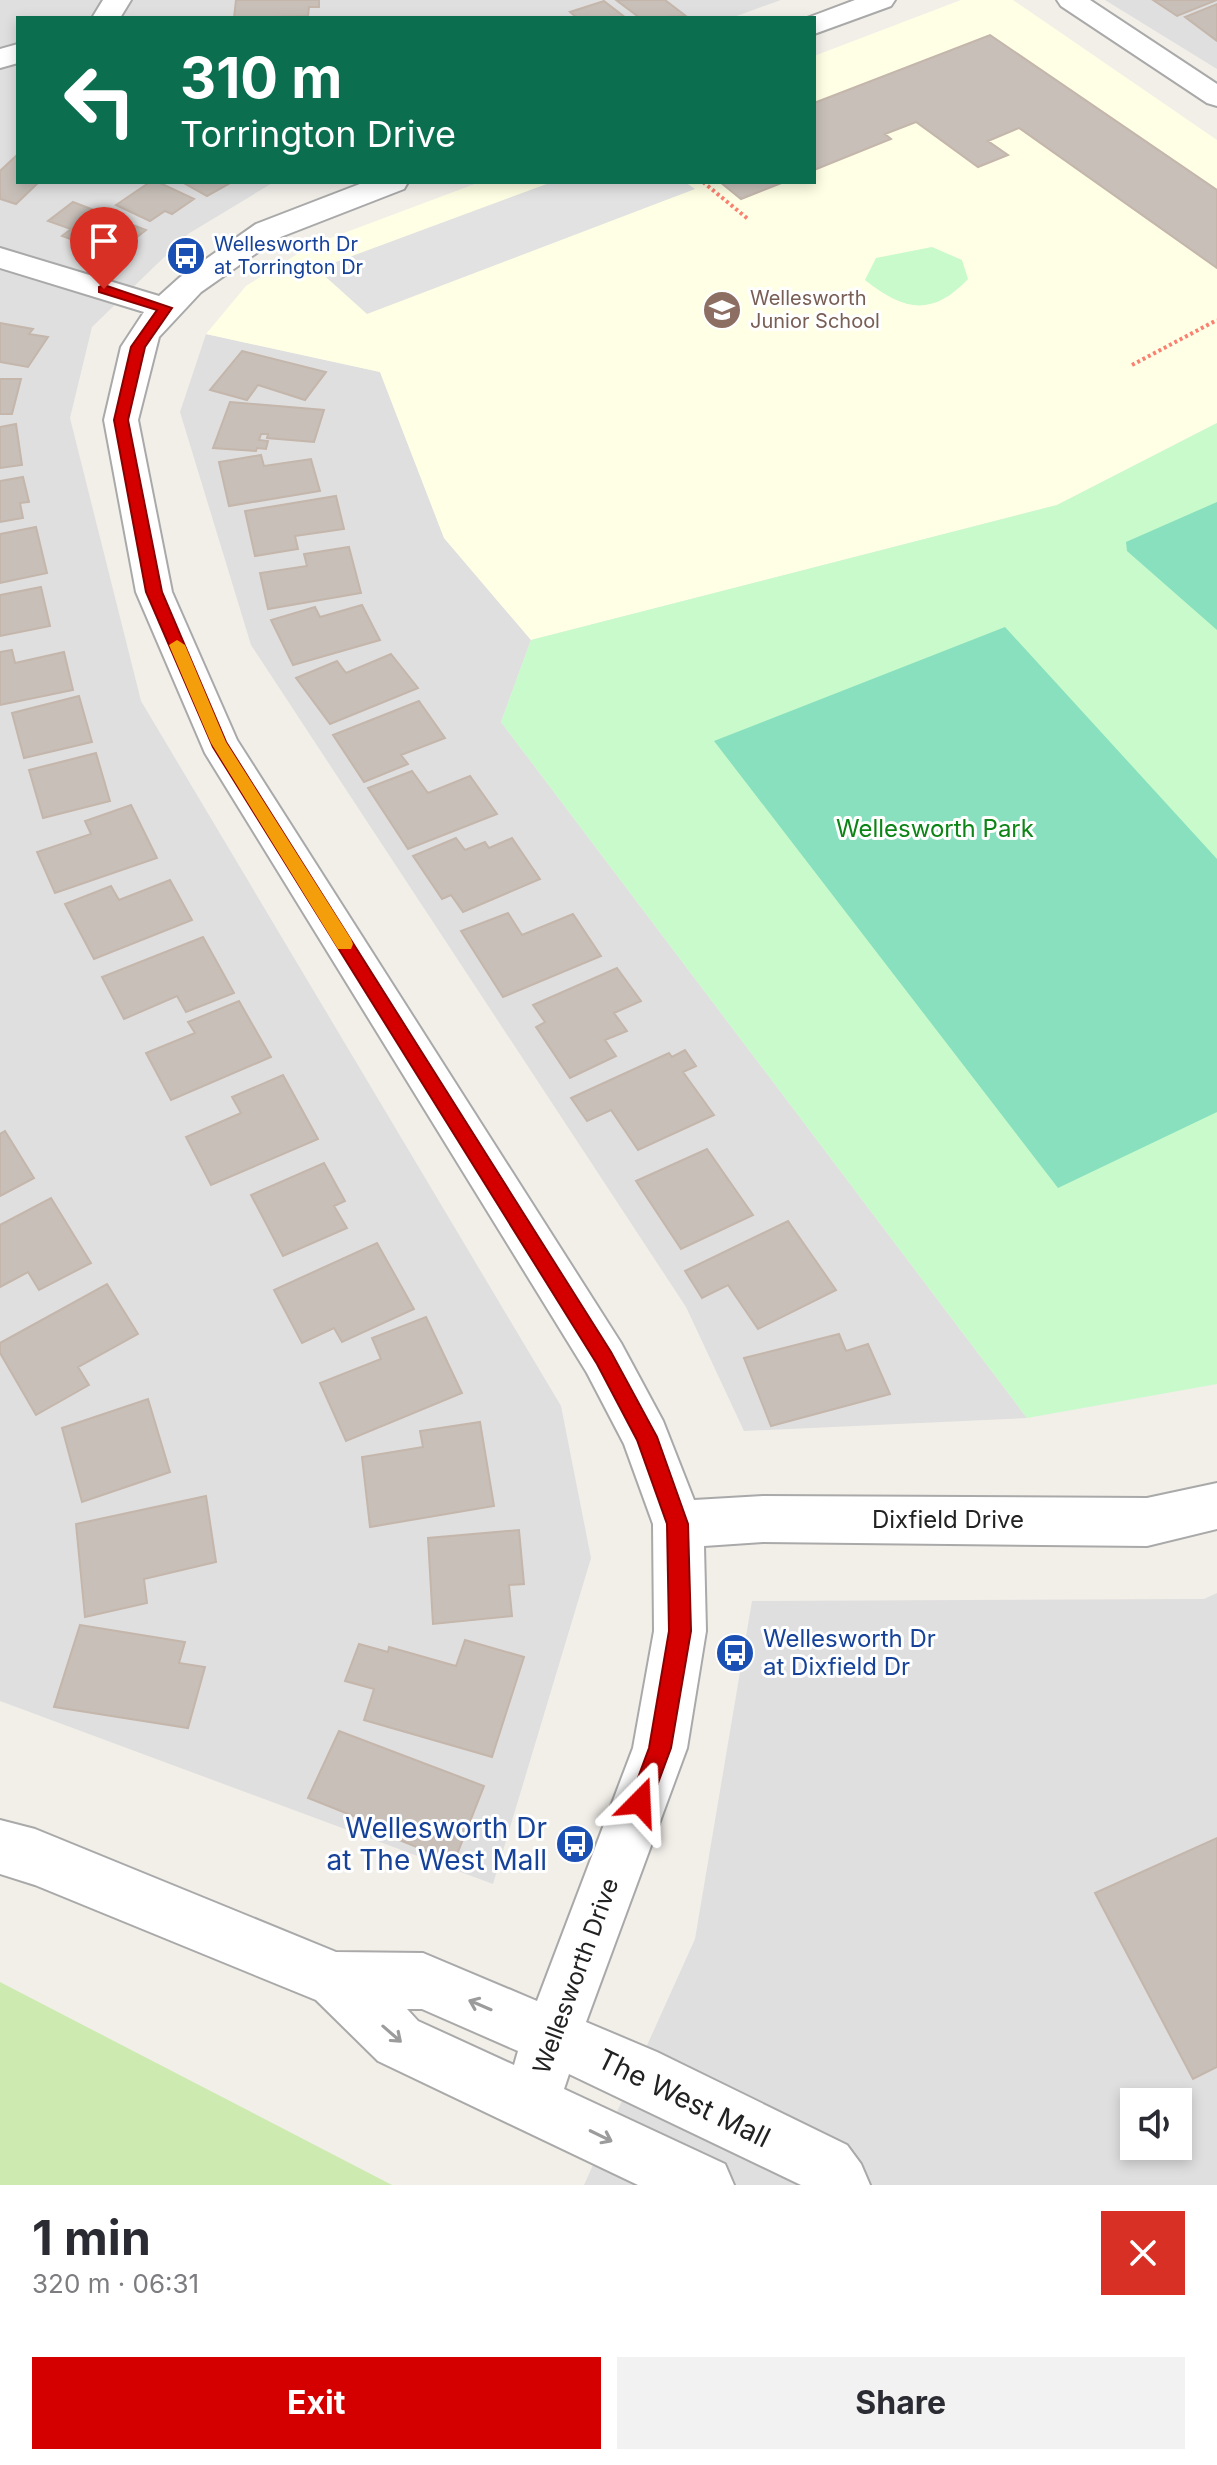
<!DOCTYPE html>
<html lang="en">
<head>
<meta charset="utf-8">
<style>
  body { margin:0; font-family:Inter,sans-serif; background:#f2f2f3; color:#2b2b33; height:100vh; display:flex; flex-direction:column; font-size:30px; white-space:nowrap }
  * { box-sizing:border-box; margin:0 }
  p { font-size:26px; color:#7c7c81 }
  .icon { flex:none; width:44px; height:44px; fill:none; stroke:currentColor; stroke-width:2; stroke-linecap:round; stroke-linejoin:round }
  .map { position:relative; height:2185px; overflow:hidden }
  .panel { display:flex; flex-direction:column; background:#fff; flex:1 }
  .panel>* { flex:none }
  .guide { position:absolute; left:16px; top:16px; width:800px; height:168px; border-radius:0px; box-shadow:0 4px 12px #0003; background:#0b6e4f; color:#fff; overflow:hidden }
  .buttons { position:absolute; left:1120px; top:2088px; display:grid; gap:16px }
  .buttons a { display:grid; place-items:center; width:72px; height:72px; border-radius:0px; background:#fff; box-shadow:0 4px 12px #0003; font-size:40px }
  .pin { position:absolute; display:grid; place-items:center; width:68px; height:68px; color:#fff; margin:-82px -34px; border-radius:50% 50% 50% 0; rotate:-45deg; box-shadow:0 0 8px #0007 }
  .pin .icon { rotate:45deg }
  .me { position:absolute; width:88px; margin:-44px; rotate:21deg; stroke-linejoin:round; filter:drop-shadow(0 0 6px #0008) }
  .turn { display:flex; align-items:center; gap:28px; height:168px; padding:0 32px; font-size:36px }
  .turn .icon { width:104px; height:104px; stroke-width:2.5 }
  .turn b { display:block; font-size:56px; line-height:68px }
  .round { display:grid; place-items:center; flex:none; width:84px; height:84px; border-radius:0px; background:#f2f2f3 }
  .headline { display:flex; align-items:center; justify-content:space-between; height:136px; padding:0 32px }
  h1 { font-size:48px; font-weight:700; line-height:60px }
  .button { display:flex; gap:16px; margin-top:auto; padding:16px 32px }
  .button a { flex:1; height:92px; border-radius:0px; background:#d40000; color:#fff; font-size:32px; font-weight:700; line-height:92px; text-align:center }
  .button a+a { background:#f2f2f3; color:#2b2b33 }
  .map>svg:first-child { display:block }
  .residential { fill:#e0dfdf; fill-rule:evenodd }
  .education { fill:#ffffe5 }
  .grass { fill:#cdebb0 }
  .park { fill:#c8facc }
  .pitch { fill:#88e0be }
  .parking { fill:#e2e2e2 }
  .building { fill:#c7bfb8; stroke:#c4b6ab; stroke-width:2 }
  .lines { fill:none; stroke-linecap:round; stroke-linejoin:round }
  .minor-casing { stroke:#a9a9a9; stroke-width:4 }
  .path { stroke:#fa8072; stroke-width:4; stroke-dasharray:3 3; stroke-linecap:butt }
  .minor { fill:#fff; fill-rule:evenodd }
  .oneway { stroke:#9c9c9c }
  .route { fill:#d40000; stroke:#8a0000; stroke-width:2 }
  .slow { fill:#f59e0b }
  .labels { text-anchor:middle; stroke-width:6; stroke-linejoin:round; paint-order:stroke }
  .far-transit-label { font-size:20px; fill:#164399; stroke:#fff; text-anchor:start }
  .far-education-label { font-size:20px; fill:#785e54; stroke:#fff; text-anchor:start }
  .park-label { font-size:24px; fill:#0c8416; stroke:#fff }
  .street-label { font-size:24px; fill:#222; stroke:#fff }
  .transit-label { font-size:24px; fill:#164399; stroke:#fff; text-anchor:start }
  .near-transit-label { font-size:28px; fill:#164399; stroke:#fff; text-anchor:end }
  .near-street-label { font-size:28px; fill:#222; stroke:#fff }
</style>
</head>
<body>
<div class="map">
<svg width="1217" height="2185" viewBox="0 0 1217 2185">
  <rect width="100%" height="100%" fill="#f2efe9"/>
  <path class="residential" d="M0 0H781L731 18H18V182H274L188 234 92 327 70 418 141 701 561 1406 591 1558 493 1884 0 1701Z
    M1105 0H1217V69Z
    M206 334 380 372 444 538 531 640 501 722 1027 1418 744 1431 686 1307 251 645 180 412Z
    M1217 1593V2185H584L695 1939 752 1601 1204 1599ZM1134 2102H1178V2146H1134Z"/>
  <path class="education" d="M961 0H1013L1217 140V423L1057 505 531 640 444 538 380 372 206 334 246 286 312 245 480 182H814V56Z"/>
  <path class="grass" d="M0 1982 392 2185H0Z"/>
  <path class="park" d="M932 247 962 260 968 279C932 317 904 311 865 280L876 258Z
    M1217 423V1384L1027 1418 501 722 531 640 1057 505Z"/>
  <path class="pitch" d="M1217 502V630L1127 551 1126 542Z
    M1005 627 1217 859V1112L1058 1188 714 741Z"/>
  <path class="parking" d="M552 182H685L695 189 367 314 317 269Z"/>
  <path class="building" d="M236 0H319V7H309L308 16 234 18Z
    M616 0H665L686 16 640 18Z
    M1153 0H1217L1177 16Z
    M604 1 626 18H577L570 12Z
    M1217 4V41L1185 17Z
    M990 35 1217 190V268L1019 128 988 141 1008 155 978 167 916 122 885 134 891 139 814 170V103Z
    M18 154V182H39L16 204 0 199V171Z
    M150 182H158L194 199 172 214 165 211 150 221 116 205Z
    M182 182H232L207 196Z
    M720 182H784L741 199Z
    M73 202 146 230 114 255 62 236 71 229 48 221Z
    M0 323 33 329 29 334 48 337 28 367 0 362Z
    M242 351 326 372 305 400 258 385 247 400 210 390Z
    M0 379H21L12 414H0Z
    M230 402 324 410 314 442 267 438 268 434H261L259 440 268 441 266 449 257 448 256 451 213 448Z
    M16 424 22 465 0 468V427Z
    M261 455 264 466 311 459 320 491 229 506 219 462Z
    M23 477 29 502 20 503 23 518 0 522V481Z
    M336 496 344 529 295 536 298 549 255 556 245 511Z
    M36 527 47 573 0 583V534Z
    M349 547 361 593 268 609 260 573 307 566 304 554Z
    M41 587 50 626 0 636V595Z
    M362 605 380 640 293 665 271 620 315 607 320 617Z
    M12 650 15 663 64 652 73 690 0 705V652Z
    M391 654 418 688 330 724 296 678 337 661 346 673Z
    M79 696 92 742 24 758 12 713Z
    M419 701 445 738 401 755 408 764 364 782 333 735Z
    M96 753 110 801 43 818 29 770Z
    M412 771 428 793 470 776 497 814 408 849 368 788Z
    M131 805 157 858 55 893 37 852 91 834 85 821Z
    M456 838 465 850 485 842 489 848 512 838 540 879 463 912 451 895 442 899 413 856Z
    M170 880 192 920 94 959 65 904 111 886 119 900Z
    M508 913 522 935 573 914 601 956 503 997 461 931Z
    M203 937 234 993 186 1012 177 996 124 1019 102 977Z
    M617 968 641 1001 614 1013 627 1031 605 1040 616 1056 570 1078 536 1027 545 1022 533 1005Z
    M239 1001 271 1057 171 1100 146 1053 195 1033 188 1022Z
    M685 1050 696 1066 683 1072 714 1115 638 1150 611 1110 587 1121 571 1098 669 1053 672 1057Z
    M283 1075 318 1139 211 1185 186 1137 241 1113 232 1097Z
    M5 1131 34 1178 0 1196V1134Z
    M707 1149 753 1215 681 1249 636 1181Z
    M324 1163 345 1201 334 1206 347 1228 283 1256 251 1195Z
    M51 1198 91 1263 39 1290 28 1272 0 1287V1225Z
    M788 1221 836 1290 758 1329 728 1285 702 1298 685 1271Z
    M377 1243 414 1309 342 1342 334 1328 302 1343 274 1290Z
    M107 1284 138 1334 78 1367 89 1385 36 1415 0 1353V1343Z
    M426 1317 462 1393 346 1441 320 1383 381 1359 372 1338Z
    M839 1334 846 1351 868 1344 890 1394 771 1426 744 1358Z
    M148 1399 170 1472 82 1502 62 1428Z
    M480 1422 494 1506 370 1527 362 1457 423 1447 420 1431Z
    M206 1496 216 1562 144 1579 147 1603 85 1617 76 1524Z
    M519 1530 524 1584 509 1585 512 1616 433 1624 428 1538Z
    M80 1625 185 1642 179 1663 205 1667 188 1728 54 1707Z
    M465 1640 524 1657 492 1757 364 1720 374 1689 345 1681 359 1644 388 1652 389 1647 456 1666Z
    M339 1731 484 1786 454 1862 389 1836 391 1831 308 1798Z
    M1217 1838V2067L1193 2079 1095 1893Z"/>
  <g class="lines">
    <g class="minor-casing">
      <path id="minor" d="M103 0H131L120 18H92Z
        M855 0H895L891 6 814 34V18H807Z
        M1057 0H1090L1217 84V106L1207 103 1061 6Z
        M18 44V63L0 68V49Z
        M365 182H408L404 189 278 238 201 292 159 337 138 420 172 592 237 740 621 1343 663 1421 694 1500 763 1496 1147 1498 1217 1483V1529L1147 1546 763 1542 704 1546 706 1631 687 1748 586 2022 657 2052 847 2145 861 2164 870 2185H801L569 2074 564 2089 725 2164 734 2185H638L378 2061 316 2000 35 1885 0 1874V1820L35 1829 336 1952 423 1953 537 2001 633 1748 654 1631 653 1524 624 1444 587 1373 205 753 136 592 104 420 121 347 144 312 0 268V248L159 296 179 278 256 224ZM407 2009H422L518 2051 514 2065 418 2021Z"/>
    </g>
    <path class="path" d="M703 182 748 219
      M1132 365 1217 320"/>
    <use href="#minor" class="minor"/>
  </g>
  <defs><path id="oneway-shaft" d="M-6 0H5M1.5-3L5.5 0L1.5 3" fill="none" stroke-width="1.6" stroke-linecap="round" stroke-linejoin="round" transform="scale(2)"/></defs>
  <g class="oneway">
    <use href="#oneway-shaft" transform="translate(480 2005) rotate(-157)"/>
    <use href="#oneway-shaft" transform="translate(392 2034) rotate(41)"/>
    <use href="#oneway-shaft" transform="translate(601 2136) rotate(26)"/>
  </g>
  <path class="route" d="M104 285 172 308 145 347 128 420 162 592 226 742 611 1352 657 1437 688 1524 691 1631 671 1748 648 1810 640 1814 632 1810 629 1802 649 1748 669 1631 667 1524 637 1440 597 1364 213 747 146 592 114 420 131 347 157 310 99 292V287Z"/>
  <path class="slow" d="M177 640 185 645 226 742 351 939 353 944 351 949H338L211 743 169 645Z"/>
  <defs>
    <g id="bus-disc" transform="scale(2)"><circle r="9.5" fill="#1a4fb4" stroke="#fff"/><path d="M-5-6H5V4H4V6H2V4H-2V6H-4V4H-5ZM-3.5-4V0h7V-4ZM-3.5 1.2v1.5H-2V1.2ZM2 1.2v1.5H3.5V1.2Z" fill="#fff"/></g>
    <g id="school-disc" transform="scale(2)"><circle r="9.5" fill="#8d6e63" stroke="#fff"/><path d="M0-5L7-2L0 1L-7-2ZM-4 1L0 2.5L4 1V4Q0 6-4 4Z" fill="#fff"/></g>
  </defs>
  <g fill-rule="evenodd">
    <use href="#bus-disc" x="186" y="256"/>
    <use href="#school-disc" x="722" y="310"/>
    <use href="#bus-disc" x="735" y="1653"/>
    <use href="#bus-disc" x="575" y="1844"/>
  </g>
  <g class="labels">
    <g class="far-transit-label">
      <text x="214" y="251">Wellesworth Dr<tspan x="214" dy="23">at Torrington Dr</tspan></text>
    </g>
    <g class="far-education-label">
      <text x="750" y="305">Wellesworth<tspan x="750" dy="23">Junior School</tspan></text>
    </g>
    <g class="park-label">
      <text x="935" y="837">Wellesworth Park</text>
    </g>
    <g class="street-label">
      <text x="948" y="1528">Dixfield Drive</text>
      <text transform="translate(576 1976) rotate(-70)" y="8">Wellesworth Drive</text>
    </g>
    <g class="transit-label">
      <text x="763" y="1647">Wellesworth Dr<tspan x="763" dy="28">at Dixfield Dr</tspan></text>
    </g>
    <g class="near-transit-label">
      <text x="547" y="1838">Wellesworth Dr<tspan x="547" dy="32">at The West Mall</tspan></text>
    </g>
    <g class="near-street-label">
      <text transform="translate(684 2098) rotate(26)" y="10">The West Mall</text>
    </g>
  </g>
</svg>
<div class="buttons">
<a><svg class="icon" aria-label="sound" viewBox="0 0 24 24"><path d="M4 9h4l5-4v14l-5-4H4zM17 9q2 3 0 6"/></svg></a>
</div>
<div class="pin" style="left:104px;top:289px;background:#d93025"><svg class="icon" aria-label="arrive" viewBox="0 0 24 24"><path d="M6 21V4h12l-3 4 3 4H6"/></svg></div>
<svg class="me" style="left:640px;top:1802px" viewBox="-20 -20 40 40"><path d="M0-17L14 15 0 8-14 15z" fill="#d40000" stroke="#fff" stroke-width="4"/></svg>
<div class="guide">
<div class="turn"><svg class="icon" aria-label="left" viewBox="0 0 24 24"><path d="M17 20v-9H6M10 6l-5 5 5 5"/></svg><div><b>310 m</b>Torrington Drive</div></div>
</div>
</div>
<section class="panel">
<div class="headline"><div><h1>1 min</h1><p>320 m · 06:31</p></div><a class="round" style="background:#d93025;color:#fff"><svg class="icon" aria-label="close" viewBox="0 0 24 24"><path d="M6 6l12 12M18 6L6 18"/></svg></a></div>
<div class="button"><a>Exit</a><a>Share</a></div>
</section>
</body>
</html>
